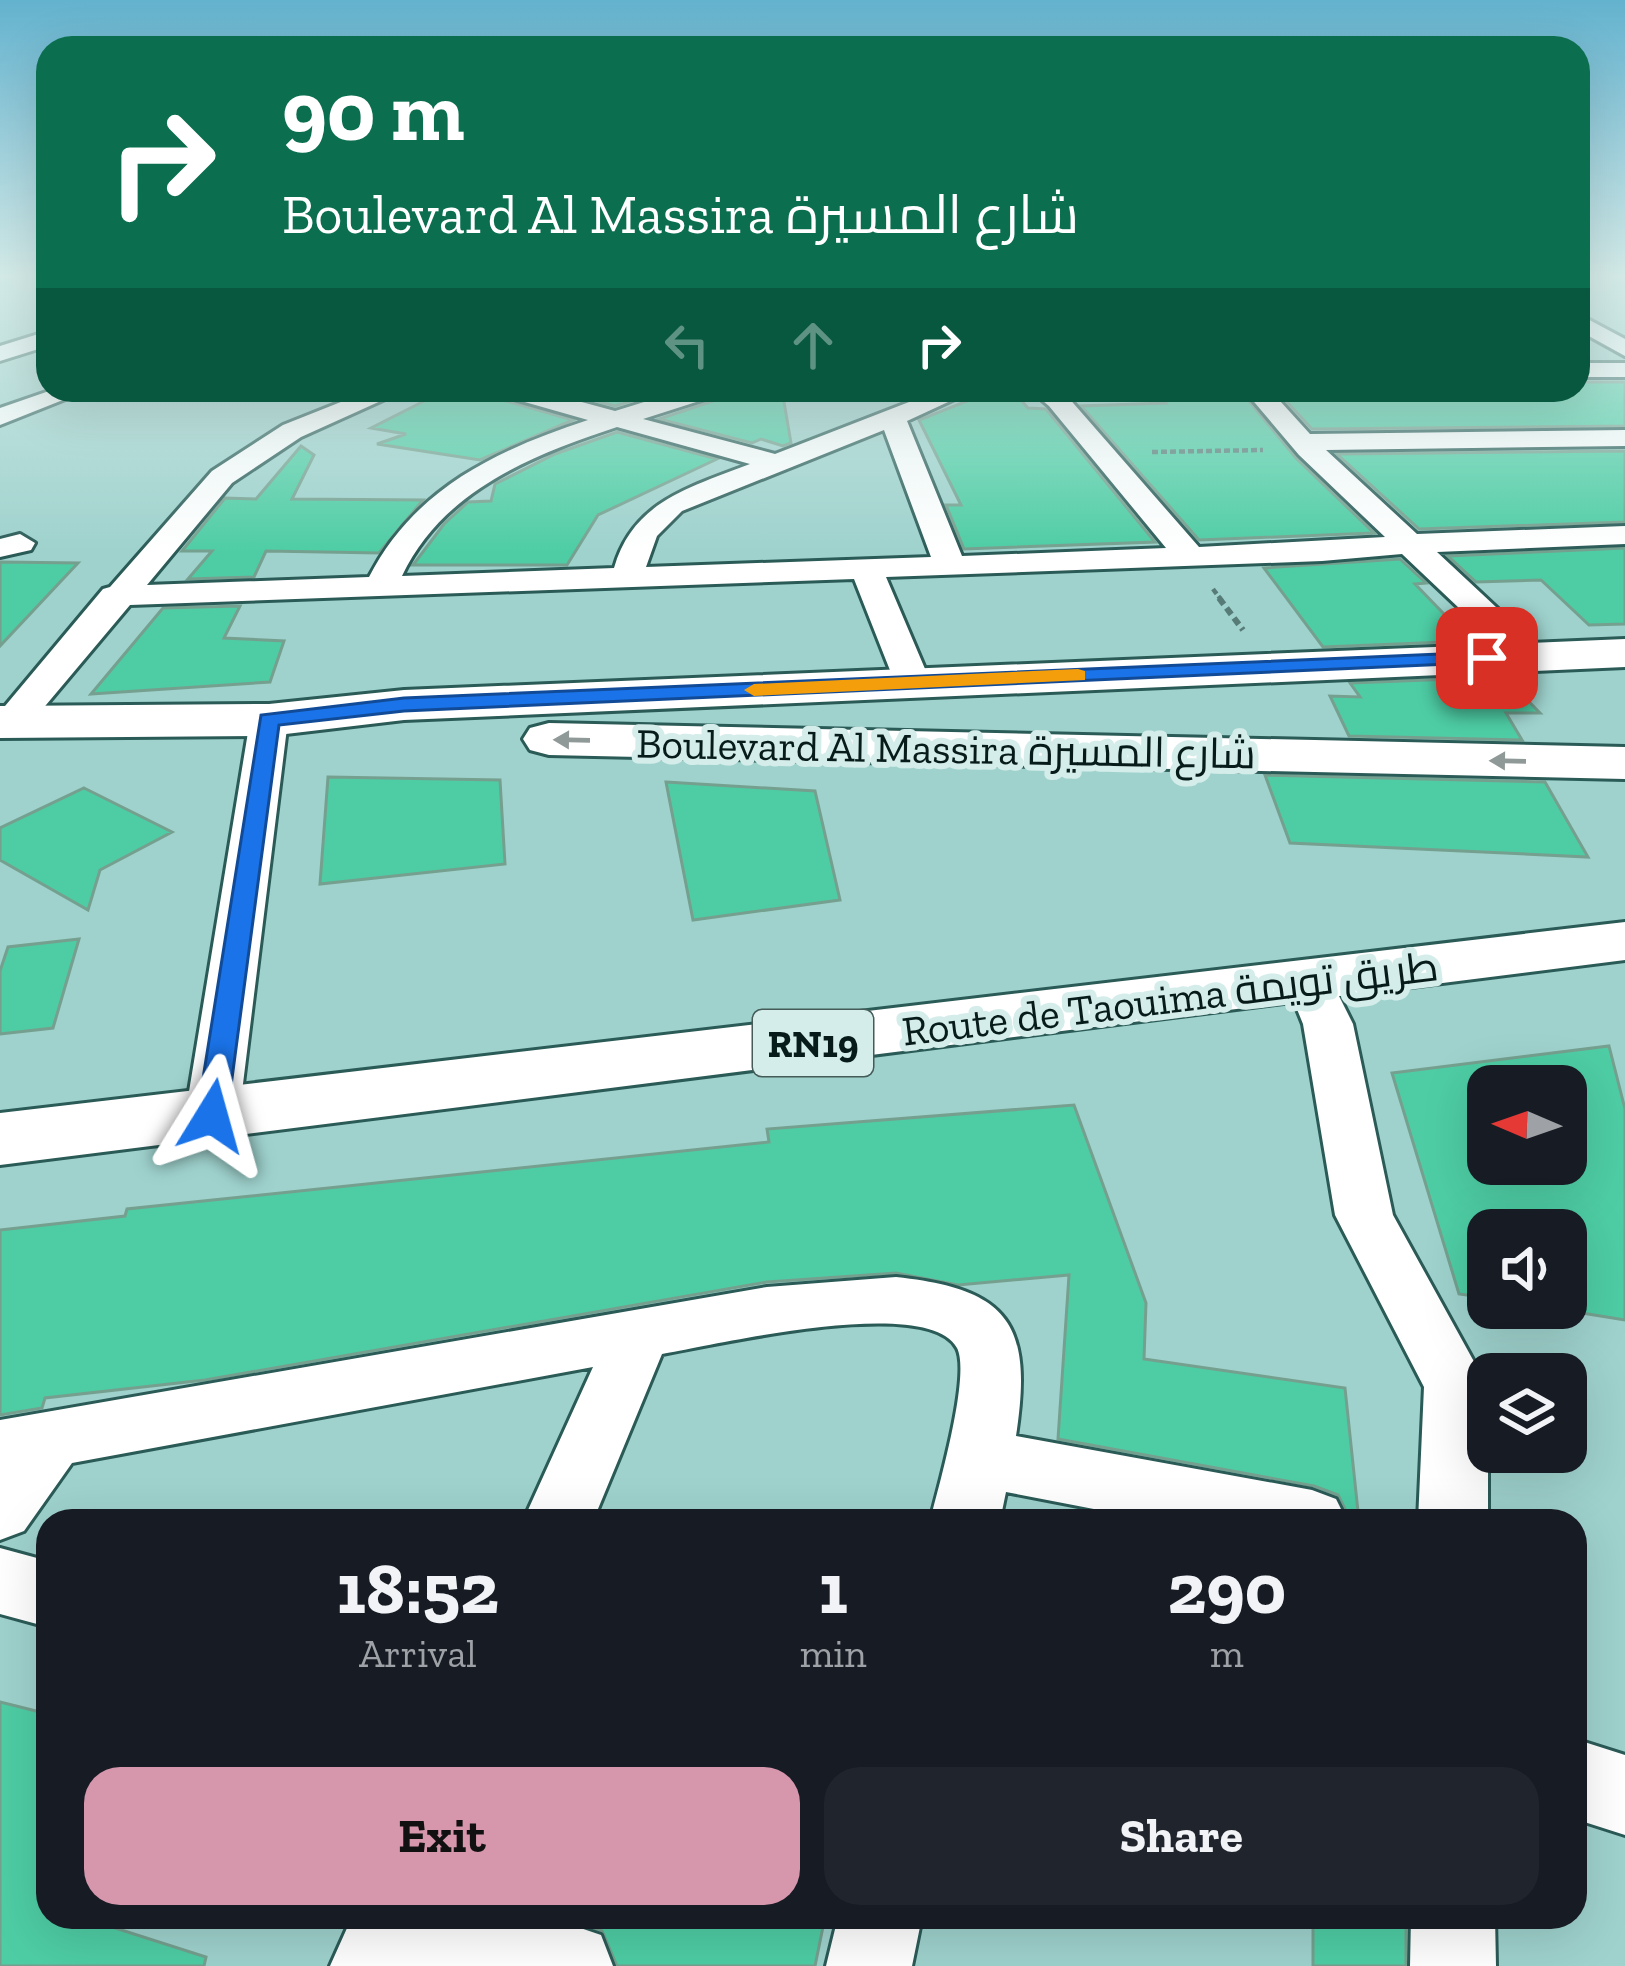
<!DOCTYPE html>
<html lang="en">
<head>
<meta charset="utf-8">
<style>
  body { margin:0; font-family:"Zilla Slab",Cairo,serif; background:#20242c; color:#f1f3f6; height:100vh; display:flex; flex-direction:column; font-size:45px; white-space:nowrap }
  * { box-sizing:border-box; margin:0 }
  p { font-size:39px; color:#9ea1a6 }
  .icon { flex:none; width:66px; height:66px; fill:none; stroke:currentColor; stroke-width:2; stroke-linecap:round; stroke-linejoin:round }
  .map { position:relative; flex:1; overflow:hidden }
  .details { position:absolute; left:36px; top:1509px; width:1551px; height:420px; display:flex; flex-direction:column; background:#171b24; border-radius:36px; box-shadow:0 12px 48px #0002 }
  .details>* { flex:none }
  .hud { position:absolute; left:36px; top:36px; width:1554px; height:366px; border-radius:36px; box-shadow:0 12px 48px #0002; background:#0b6e4f; color:#fff; overflow:hidden }
  .needle { width:78px; rotate:272deg }
  .buttons { position:absolute; left:1467px; top:1065px; display:grid; gap:24px }
  .buttons a { display:grid; place-items:center; width:120px; height:120px; border-radius:24px; background:#171b24; box-shadow:0 12px 48px #0002; font-size:60px }
  .pin { position:absolute; display:grid; place-items:center; width:102px; height:102px; color:#fff; margin:-51px; border-radius:24px; box-shadow:0 6px 18px #0006 }
  .me { position:absolute; width:132px; margin:-66px; rotate:8deg; stroke-linejoin:round; filter:drop-shadow(0 0 9px #0008) }
  .turn { display:flex; align-items:center; gap:42px; height:252px; padding:0 48px; font-size:54px }
  .turn .icon { width:156px; height:156px; stroke-width:2.5 }
  .turn b { display:block; font-size:84px; line-height:102px }
  .lanes { display:flex; align-items:center; height:114px; padding:0 48px; background:#0003; justify-content:center; gap:60px; direction:ltr }
  .lanes .off { opacity:.35 }
  .eta { display:flex; justify-content:space-evenly; align-items:center; height:204px; text-align:center }
  .eta b { font-size:72px; font-weight:800; line-height:84px }
  .action { display:flex; gap:24px; margin-top:auto; padding:24px 48px }
  .action a { flex:1; height:138px; border-radius:36px; background:#d697ad; color:#111; font-size:48px; font-weight:800; line-height:138px; text-align:center }
  .action a+a { background:#20242c; color:#f1f3f6 }
  .map>svg:first-child { display:block }
  .building { fill:#4ecda4; stroke:#75a08f; stroke-width:3; fill-rule:evenodd }
  .lines { fill:none; stroke-linecap:round; stroke-linejoin:round }
  .street-casing { stroke:#2b5b57; stroke-width:6 }
  .secondary-casing { stroke:#2b5b57; stroke-width:6 }
  .primary-casing { stroke:#2b5b57; stroke-width:6 }
  .path-far1 { stroke:#577c78; stroke-width:4.5; stroke-dasharray:6 3; stroke-linecap:butt }
  .path { stroke:#577c78; stroke-width:6; stroke-dasharray:8 4.5; stroke-linecap:butt }
  .street { fill:#fff; fill-rule:evenodd }
  .secondary { fill:#fff; fill-rule:evenodd }
  .primary { fill:#fff; fill-rule:evenodd }
  .oneway { fill:#8f9998 }
  .route { fill:#1a73e8; stroke:#114b97; stroke-width:3 }
  .slow { fill:#f59e0b }
  .labels { text-anchor:middle; stroke-width:12; stroke-linejoin:round; paint-order:stroke }
  .shield { fill:#d4edea; stroke:#445b58; stroke-width:3 }
  .shield-label { font-size:39px; font-weight:bold; fill:#071c1a }
  .street-label { font-size:42px; fill:#071c1a; stroke:#d4edea }
</style>
</head>
<body>
<div class="map">
<svg width="1625" height="1966" viewBox="0 0 1625 1966">
  <rect width="100%" height="100%" fill="#9fd2cd"/>
  <path class="building" d="M1578 382H1625V426L1312 429 1276 390H1578Z
    M446 390H493L499 399 573 420 480 460 377 444 406 434 371 428Z
    M554 390H668L615 406Z
    M725 390H782L791 443 783 446 761 439 752 443 659 419 719 399Z
    M1157 390H1240L1296 458 1374 533 1199 540 1081 406 1166 403Z
    M992 391 1020 399 1028 408 1046 409 1155 542 964 549 946 505H961L919 420Z
    M617 432 717 459 598 515 567 565H413L444 524 468 502 491 501 495 484 555 454Z
    M301 446 314 455 292 499 423 500 379 553 266 551 254 577 188 579 212 551H182L225 498 256 499Z
    M1625 451V522L1419 529 1337 454Z
    M1625 548V624L1589 625 1541 580 1476 582 1448 556Z
    M1400 559 1426 583 1415 584 1470 641 1323 647 1264 568Z
    M0 562 78 563 0 646Z
    M240 606 224 638 284 641 270 682 91 694 163 608Z
    M1505 677 1540 713H1506L1522 740 1349 736 1330 696 1360 697 1350 683Z
    M1265 775 1545 782 1588 857 1290 843Z
    M328 777 500 780 505 864 320 884Z
    M666 782 815 791 840 900 693 920Z
    M84 788 172 832 100 870 88 910 0 860V828Z
    M79 939 53 1028 0 1034V971L8 947Z
    M1609 1046 1625 1109V1320L1551 1308H1566V1230H1488V1298L1459 1294 1392 1073ZM1488 1086H1566V1164H1488Z
    M1074 1105 1146 1303 1144 1359 1345 1388 1359 1521H1351L1338 1495 1314 1486 1058 1439 1069 1275 958 1285 896 1273 767 1282 205 1380 45 1398 42 1408 0 1415V1230L125 1216 127 1209 769 1142 767 1129Z
    M0 1702 48 1714V1917H81L206 1957 204 1966H0Z
    M562 1917H825L815 1966H617L602 1931Z
    M1313 1917H1406V1966H1313Z"/>
  <g class="lines">
    <g class="street-casing">
      <path id="street" d="M1578 314 1625 339V356L1578 330Z
        M48 331V346L0 361V346Z
        M1578 363H1625V377H1578Z
        M52 390H88L0 425V408Z
        M371 390H405L301 437 232 483 147 585 369 577C415 488 497 450 588 420L500 395 497 390H537L615 411 683 390H721L718 395 643 419 775 454 940 390H974L907 421 962 556 1166 548 1049 406 1030 390H1059L1067 396 1199 547 1385 537 1299 455 1244 390H1270L1310 434 1625 430V446L1326 450 1417 534 1625 526V544L1437 552 1541 649 1547 656 1541 663H1517L1402 554 1322 561 886 577 931 683 926 691H900L895 683 854 579 130 605 25 730H0V712L103 589 110 587 212 471 283 425ZM617 427 750 464C691 487 633 501 614 568L402 576C442 491 532 455 617 427ZM884 430 931 557 646 567 657 536 682 511Z
        M20 534 35 543 31 550 0 557V539Z
        M269 709 282 712 288 720 239 1116 231 1129 212 1134 193 1129 185 1116 250 720 256 712Z
        M1310 967 1327 972 1353 1024 1393 1215 1488 1387V1521H1418L1424 1387 1335 1215 1303 1024 1286 982 1293 972Z
        M896 1277C1010 1289 1033 1325 1016 1436L1312 1490 1336 1499 1347 1521H1156L1006 1492 1000 1521H930C938 1489 971 1375 957 1348 928 1294 714 1345 662 1354L593 1521H523L593 1367 72 1463 24 1531 0 1540V1420L767 1287Z
        M0 1548 48 1561V1627L0 1614Z
        M1575 1739 1625 1755V1835L1575 1819Z
        M352 1917H548L601 1935 613 1966H330Z
        M838 1917H922L912 1966H826Z
        M1411 1917H1495L1496 1966H1410Z"/>
    </g>
    <g class="secondary-casing">
      <path id="secondary" d="M1625 639V667L404 720 269 736 0 738V706L269 704 404 690Z
        M549 723 1625 747V779L549 755 530 750 523 739 530 728Z"/>
    </g>
    <g class="primary-casing">
      <path id="primary" d="M1625 922V960L0 1165V1113Z"/>
    </g>
    <path class="path-far1" d="M1152 452 1263 450
      M1213 589 1222 601"/>
    <path class="path" d="M1219 598 1243 630"/>
    <use href="#street" class="street"/>
    <use href="#secondary" class="secondary"/>
    <use href="#primary" class="primary"/>
  </g>
  <defs><path id="oneway-solid" d="M-6-.8H1V-3.2L6.5 0L1 3.2V.8H-6Z" transform="scale(3)"/></defs>
  <g class="oneway">
    <use href="#oneway-solid" transform="translate(572 740) rotate(-179)"/>
    <use href="#oneway-solid" transform="translate(1508 761) rotate(-179)"/>
  </g>
  <linearGradient id="sky" x2="0" y2="1"><stop stop-color="#63b2ce"/><stop offset="0.5" stop-color="#d4ebe8"/><stop offset="1" stop-color="#d4ebe8" stop-opacity="0"/></linearGradient>
  <rect width="1625" height="552" fill="url(#sky)"/>
  <path class="route" d="M1487 652 1497 658 1494 662 404 711 279 725 227 1116 212 1127 197 1116 261 715 404 698Z"/>
  <path class="slow" d="M1078 669 1085 671V680L754 696 744 690 754 684Z"/>
  <g class="labels">
    <rect class="shield" x="753" y="1010" width="120" height="66" rx="9"/>
    <g class="shield-label">
      <text x="813" y="1057">RN19</text>
    </g>
    <g class="street-label">
      <text transform="translate(946 748) rotate(1)" y="15">Boulevard Al Massira شارع المسيرة</text>
      <text transform="translate(1170 998) rotate(-7)" y="15">Route de Taouima طريق تويمة</text>
    </g>
  </g>
</svg>
<div class="buttons">
<a><svg class="needle" viewBox="-14 -14 28 28"><path d="M0-13l5 13h-10z" fill="#e53935"/><path d="M0 13l5-13h-10z" fill="#9ea1a6"/></svg></a>
<a><svg class="icon" aria-label="sound" viewBox="0 0 24 24"><path d="M4 9h4l5-4v14l-5-4H4zM17 9q2 3 0 6"/></svg></a>
<a><svg class="icon" aria-label="layers" viewBox="0 0 24 24"><path d="M12 4l9 5-9 5-9-5zM3 14l9 5 9-5"/></svg></a>
</div>
<div class="pin" style="left:1487px;top:658px;background:#d93025"><svg class="icon" aria-label="arrive" viewBox="0 0 24 24"><path d="M6 21V4h12l-3 4 3 4H6"/></svg></div>
<svg class="me" style="left:212px;top:1116px" viewBox="-20 -20 40 40"><path d="M0-17L14 15 0 8-14 15z" fill="#1a73e8" stroke="#fff" stroke-width="4"/></svg>
<div class="hud">
<div class="turn"><svg class="icon" aria-label="right" viewBox="0 0 24 24"><path d="M7 20v-9h11M14 6l5 5-5 5"/></svg><div><b>90 m</b>Boulevard Al Massira شارع المسيرة</div></div>
<div class="lanes"><svg class="icon off" aria-label="left" viewBox="0 0 24 24"><path d="M17 20v-9H6M10 6l-5 5 5 5"/></svg><svg class="icon off" aria-label="ahead" viewBox="0 0 24 24"><path d="M12 20V5M6 11l6-6 6 6"/></svg><svg class="icon" aria-label="right" viewBox="0 0 24 24"><path d="M7 20v-9h11M14 6l5 5-5 5"/></svg></div>
</div>
<section class="details">
<div class="eta">
<div><b>18:52</b><p>Arrival</p></div>
<div><b>1</b><p>min</p></div>
<div><b>290</b><p>m</p></div>
</div>
<div class="action"><a>Exit</a><a>Share</a></div>
</section>
</div>
</body>
</html>
